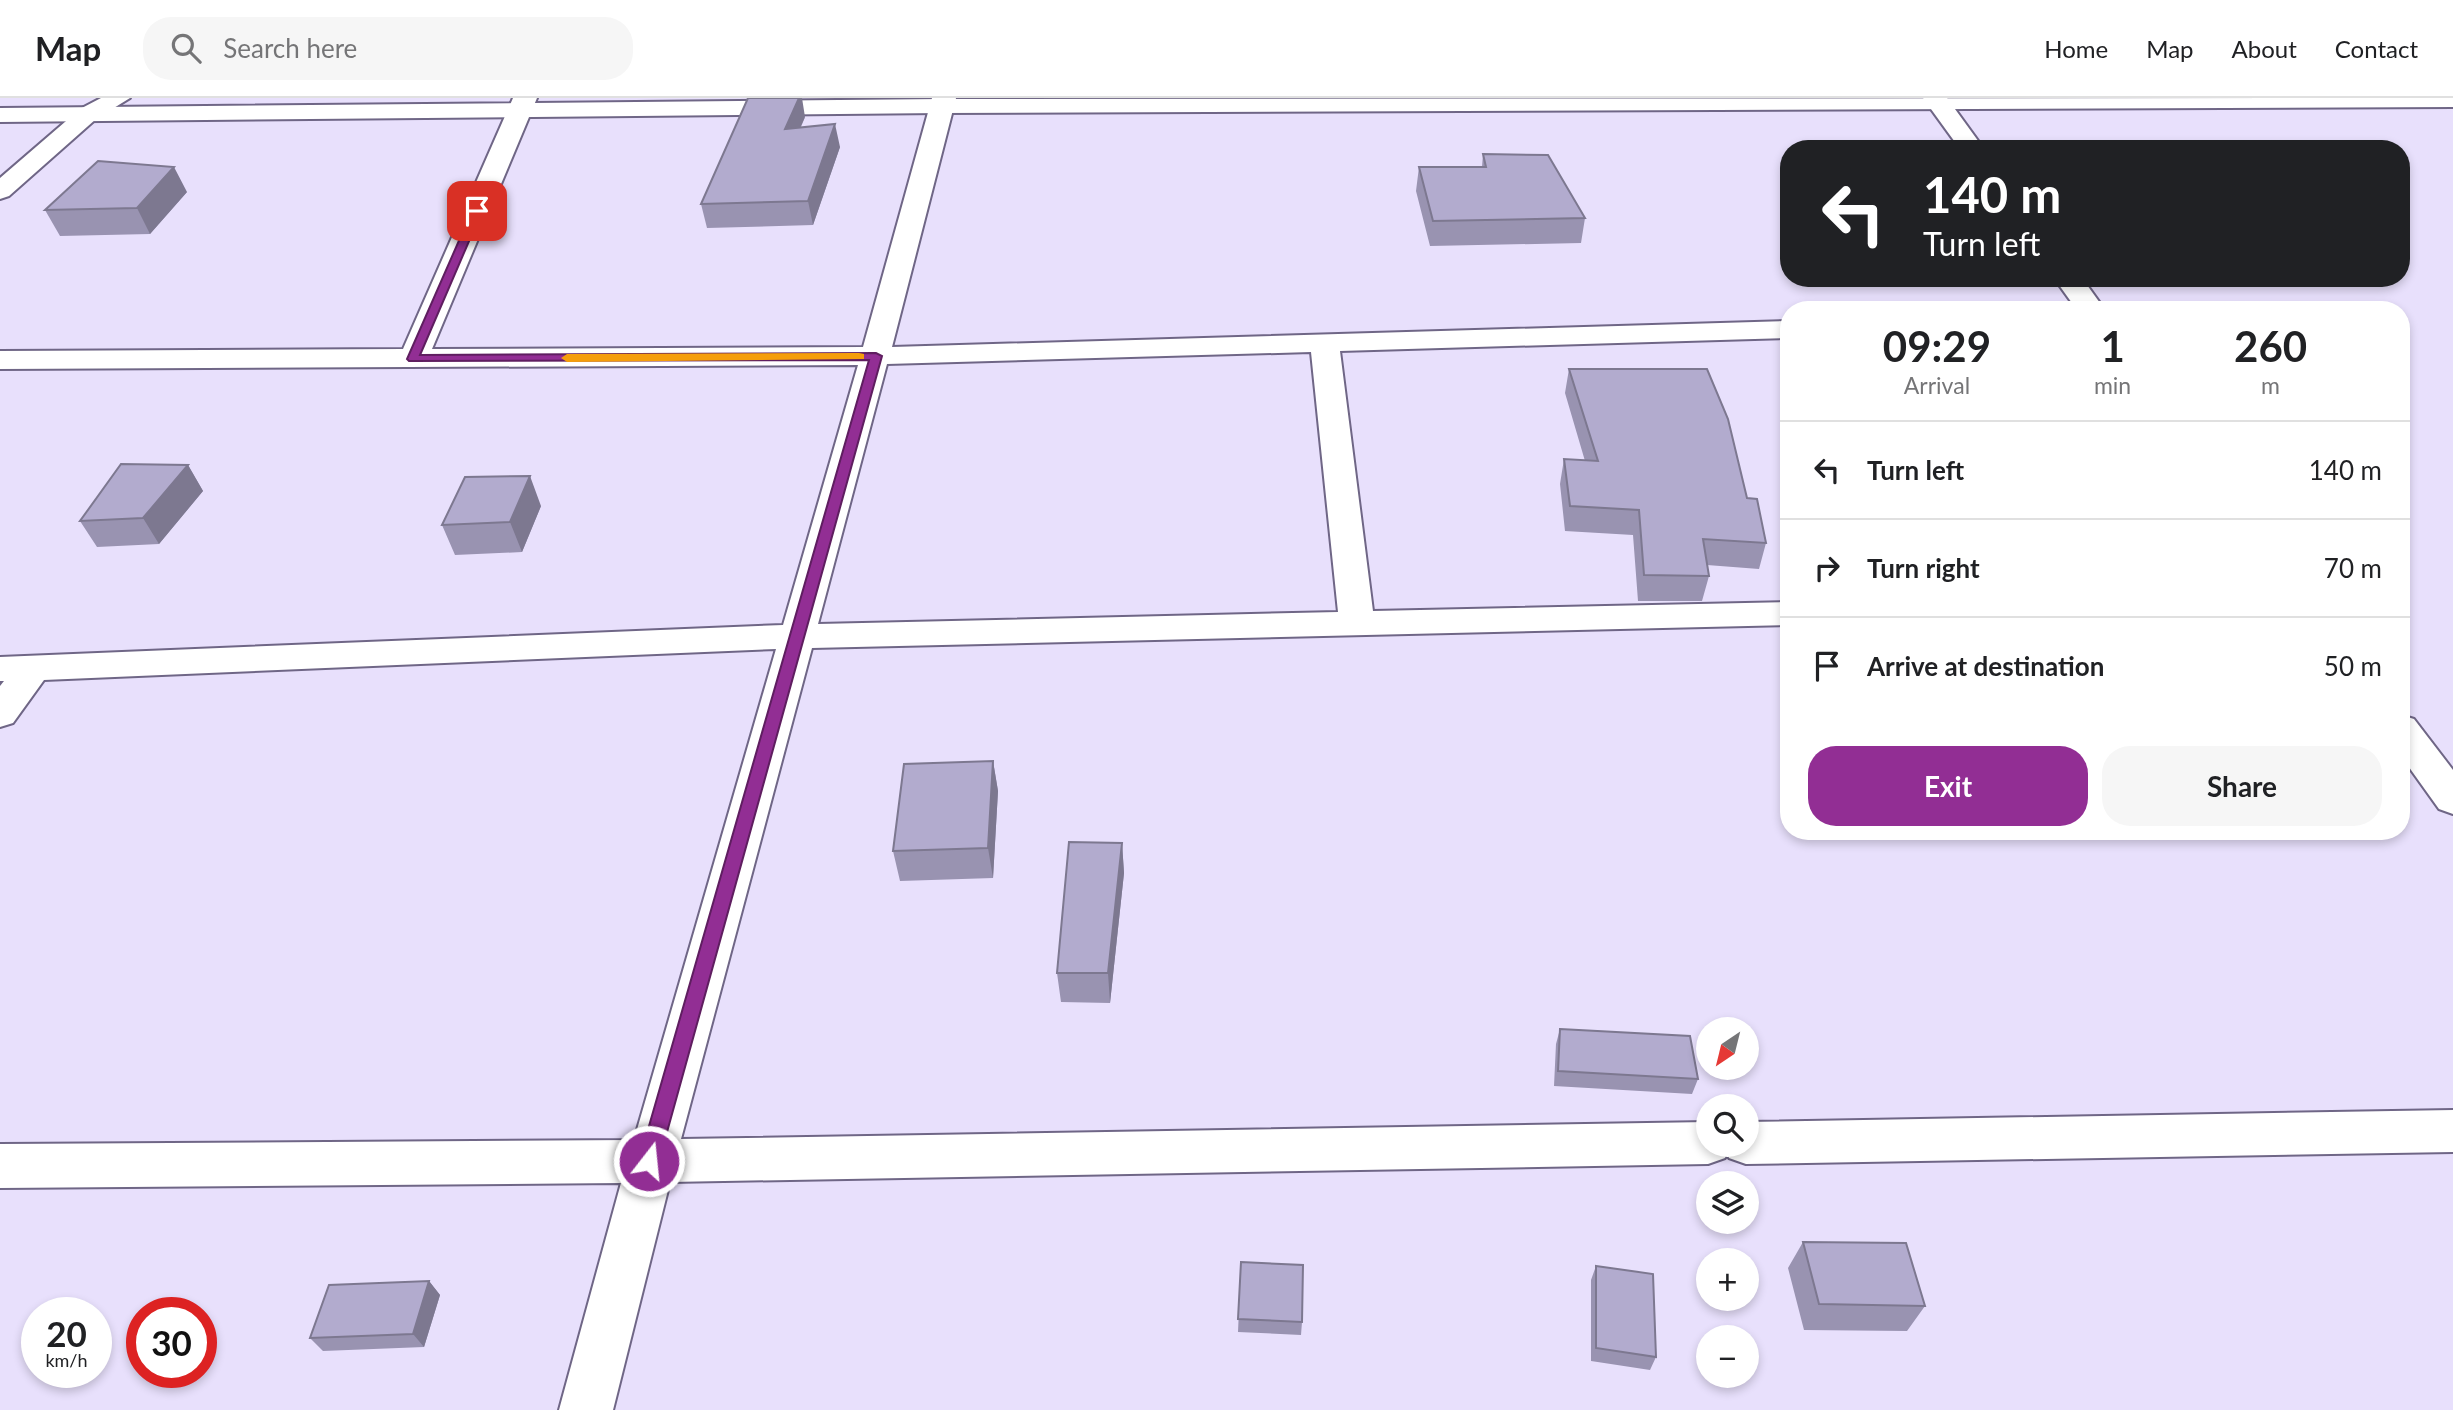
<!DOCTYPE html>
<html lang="en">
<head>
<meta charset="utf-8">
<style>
  body { margin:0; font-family:Lato,sans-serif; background:#f6f6f6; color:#202124; height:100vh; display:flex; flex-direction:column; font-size:26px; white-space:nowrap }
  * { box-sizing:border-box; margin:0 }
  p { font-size:23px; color:#757577 }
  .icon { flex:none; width:38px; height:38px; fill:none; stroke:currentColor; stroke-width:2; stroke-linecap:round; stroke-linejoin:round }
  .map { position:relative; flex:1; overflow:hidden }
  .side { position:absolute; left:1780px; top:203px; width:630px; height:539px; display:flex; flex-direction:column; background:#fff; border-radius:28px; box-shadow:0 4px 10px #0003 }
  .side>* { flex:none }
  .hud { position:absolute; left:1780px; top:42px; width:630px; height:147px; border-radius:28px; box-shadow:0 4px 10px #0003; background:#202124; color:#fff; overflow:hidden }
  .needle { width:46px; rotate:215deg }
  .fabs { position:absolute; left:1696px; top:919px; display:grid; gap:14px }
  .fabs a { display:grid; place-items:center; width:63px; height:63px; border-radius:50%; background:#fff; box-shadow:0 4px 10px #0003; font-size:35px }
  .speed { position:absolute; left:21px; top:1199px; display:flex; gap:14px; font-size:35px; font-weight:700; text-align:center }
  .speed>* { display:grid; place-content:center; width:91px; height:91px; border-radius:50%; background:#fff; box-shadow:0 4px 10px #0003; line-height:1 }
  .speed small { font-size:18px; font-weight:400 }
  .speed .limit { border:10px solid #d22; background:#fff; color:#111 }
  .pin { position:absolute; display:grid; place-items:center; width:60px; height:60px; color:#fff; margin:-30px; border-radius:14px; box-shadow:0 4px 10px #0006 }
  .me { position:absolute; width:77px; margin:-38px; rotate:16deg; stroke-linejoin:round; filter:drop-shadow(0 0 5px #0008) }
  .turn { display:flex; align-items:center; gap:24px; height:147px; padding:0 28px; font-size:32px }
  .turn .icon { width:91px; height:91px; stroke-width:2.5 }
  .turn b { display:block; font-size:49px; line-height:60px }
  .eta { display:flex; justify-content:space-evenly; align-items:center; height:119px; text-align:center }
  .eta b { font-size:42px; font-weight:700; line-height:49px }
  .primary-button { display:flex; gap:14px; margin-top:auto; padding:14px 28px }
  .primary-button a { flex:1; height:80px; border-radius:28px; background:#922e94; color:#fff; font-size:28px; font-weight:700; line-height:80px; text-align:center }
  .primary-button a+a { background:#f6f6f6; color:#202124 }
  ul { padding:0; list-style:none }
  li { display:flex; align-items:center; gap:21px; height:98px; padding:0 28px; border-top:2px solid #e0e0e0 }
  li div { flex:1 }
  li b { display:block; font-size:26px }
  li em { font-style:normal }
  header { display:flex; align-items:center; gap:42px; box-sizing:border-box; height:98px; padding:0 35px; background:#fff; border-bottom:2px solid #e0e0e0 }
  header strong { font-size:33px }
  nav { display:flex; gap:38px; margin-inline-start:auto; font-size:24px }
  .search { width:490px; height:63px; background:#f6f6f6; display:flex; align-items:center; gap:18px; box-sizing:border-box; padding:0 24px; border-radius:28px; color:#757577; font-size:26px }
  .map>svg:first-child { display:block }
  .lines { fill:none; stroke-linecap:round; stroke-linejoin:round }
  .minor-casing { stroke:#6f6686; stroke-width:4 }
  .tertiary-casing { stroke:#6f6686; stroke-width:4 }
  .minor { fill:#fff; fill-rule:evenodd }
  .tertiary { fill:#fff; fill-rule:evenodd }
  .wall { fill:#9993b1 }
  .shaded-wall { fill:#7d7890 }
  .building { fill:#b2abce; stroke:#7d7890; stroke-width:2 }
  .route { fill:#922e94; stroke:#5f1e60; stroke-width:2 }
  .slow { fill:#f59e0b }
</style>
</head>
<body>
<header>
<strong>Map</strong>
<div class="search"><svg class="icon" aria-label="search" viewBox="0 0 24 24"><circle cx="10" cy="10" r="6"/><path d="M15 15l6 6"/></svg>Search here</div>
<nav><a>Home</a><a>Map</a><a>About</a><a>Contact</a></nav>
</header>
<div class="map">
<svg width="2453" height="1312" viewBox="0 0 2453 1312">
  <rect width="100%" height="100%" fill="#e8e0fc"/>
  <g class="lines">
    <g class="minor-casing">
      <path id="minor" d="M101 0H130L96 21 9 98 0 101V80L80 11Z
        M513 0H537L432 251 863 249 932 0H956L892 249 1788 223V240L1340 253 1373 513 1788 504V527L812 550 681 1041 1708 1024V1046H1746V1024L2453 1012V1054L1746 1066 1729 1060 1727 1055 1725 1060 1708 1066 670 1084 613 1312H559L621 1085 0 1090V1046L634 1042 776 551 44 582 13 625 0 629V588L4 583H0V559L783 527 858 267 0 271V253L403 251ZM1311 254 1338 514 818 526 887 266Z
        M1923 0H1947L1984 51H1960Z
        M2054 180H2082L2105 212H2077Z
        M2401 617 2414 621 2453 672V716L2439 711 2401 658Z"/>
    </g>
    <g class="tertiary-casing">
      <path id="tertiary" d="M2453 0V9L942 15 0 24V10L942 1Z"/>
    </g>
    <use href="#minor" class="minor"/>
    <use href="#tertiary" class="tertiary"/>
  </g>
  <path class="wall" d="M805 19 801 29 840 49 813 127 707 130 701 106Z
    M1483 56 1585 120 1581 145 1430 148 1416 93 1419 69H1482Z
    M187 94 150 136 60 138 45 112Z
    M1569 271 1747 400 1766 445 1759 471 1707 467 1709 478 1702 503H1638L1633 437 1565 433 1560 386 1564 361 1585 363 1565 295Z
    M188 367 203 393 159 446 97 449 80 423Z
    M541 408 522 454 455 457 442 427Z
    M993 663 998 693 993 780 900 783 893 753Z
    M1122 745 1124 775 1110 905 1061 904 1057 875Z
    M1560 931 1698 981 1692 996 1554 988 1556 946Z
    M1803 1144 1925 1208 1907 1233 1804 1232 1788 1170Z
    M1241 1164 1302 1224 1301 1237 1238 1234Z
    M1596 1168 1656 1259 1650 1272 1591 1263V1182Z
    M429 1183 440 1197 424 1249 323 1253 310 1240Z"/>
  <path class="shaded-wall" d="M799 0H802L805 19 789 54 785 31Z
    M835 26 840 49 813 127 808 103Z
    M174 69 187 94 150 136 137 110Z
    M188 367 203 393 159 446 143 420Z
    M530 378 541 408 522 454 510 424Z
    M993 663 998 693 993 780 988 750Z
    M1122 745 1124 775 1110 905 1108 875Z
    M429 1183 440 1197 424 1249 413 1236Z"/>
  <path class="building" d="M748 0H799L785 31 835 26 808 103 701 106Z
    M1483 56 1548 57 1585 120 1433 123 1419 69H1486Z
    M98 63 174 69 137 110 45 112Z
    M1569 271H1707L1728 321 1747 400 1757 401 1766 445 1703 441 1709 478 1644 477 1639 412 1570 408 1564 361 1598 363Z
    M121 366 188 367 143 420 80 423Z
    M530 378 510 424 442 427 465 379Z
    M993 663 988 750 893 753 904 666Z
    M1069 744 1122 745 1108 875H1057Z
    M1560 931 1690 938 1698 981 1558 973Z
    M1803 1144 1906 1145 1925 1208 1819 1206Z
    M1241 1164 1303 1167 1302 1224 1238 1221Z
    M1596 1168 1653 1176 1656 1259 1596 1250Z
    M429 1183 413 1236 310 1240 329 1187Z"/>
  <path class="route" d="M477 109 482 113 420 257 876 255 882 258 659 1063 656 1069 649 1072 642 1069 639 1063 869 262 409 263 407 261 472 113Z"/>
  <path class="slow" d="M859 255 864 256V261L567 264 561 260 567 256Z"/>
</svg>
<div class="fabs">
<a><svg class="needle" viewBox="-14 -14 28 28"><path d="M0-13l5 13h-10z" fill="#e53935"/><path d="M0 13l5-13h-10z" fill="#757577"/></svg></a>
<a><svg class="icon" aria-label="search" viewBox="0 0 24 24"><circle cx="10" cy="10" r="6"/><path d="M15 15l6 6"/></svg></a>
<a><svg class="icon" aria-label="layers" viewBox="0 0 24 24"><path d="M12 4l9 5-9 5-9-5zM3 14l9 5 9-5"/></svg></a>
<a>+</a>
<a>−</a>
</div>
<div class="speed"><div>20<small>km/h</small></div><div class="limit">30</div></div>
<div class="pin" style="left:477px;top:113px;background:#d93025"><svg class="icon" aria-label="arrive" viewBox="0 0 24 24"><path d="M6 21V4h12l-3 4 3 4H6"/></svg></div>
<svg class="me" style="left:649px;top:1063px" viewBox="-20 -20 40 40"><circle r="17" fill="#922e94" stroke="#fff" stroke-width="3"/><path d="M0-11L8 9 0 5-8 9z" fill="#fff"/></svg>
<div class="hud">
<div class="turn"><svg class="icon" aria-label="left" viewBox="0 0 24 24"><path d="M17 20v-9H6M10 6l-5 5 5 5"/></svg><div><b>140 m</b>Turn left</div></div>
</div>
<section class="side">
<div class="eta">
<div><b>09:29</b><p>Arrival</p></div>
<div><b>1</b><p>min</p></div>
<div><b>260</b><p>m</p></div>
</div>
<ul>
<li><svg class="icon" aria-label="left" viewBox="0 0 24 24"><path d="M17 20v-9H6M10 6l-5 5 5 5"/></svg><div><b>Turn left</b></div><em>140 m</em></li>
<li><svg class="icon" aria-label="right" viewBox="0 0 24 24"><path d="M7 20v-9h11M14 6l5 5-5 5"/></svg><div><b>Turn right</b></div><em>70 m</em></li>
<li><svg class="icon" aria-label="arrive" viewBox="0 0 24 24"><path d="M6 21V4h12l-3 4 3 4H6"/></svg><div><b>Arrive at destination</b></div><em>50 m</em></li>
</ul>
<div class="primary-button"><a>Exit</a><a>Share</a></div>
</section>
</div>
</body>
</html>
